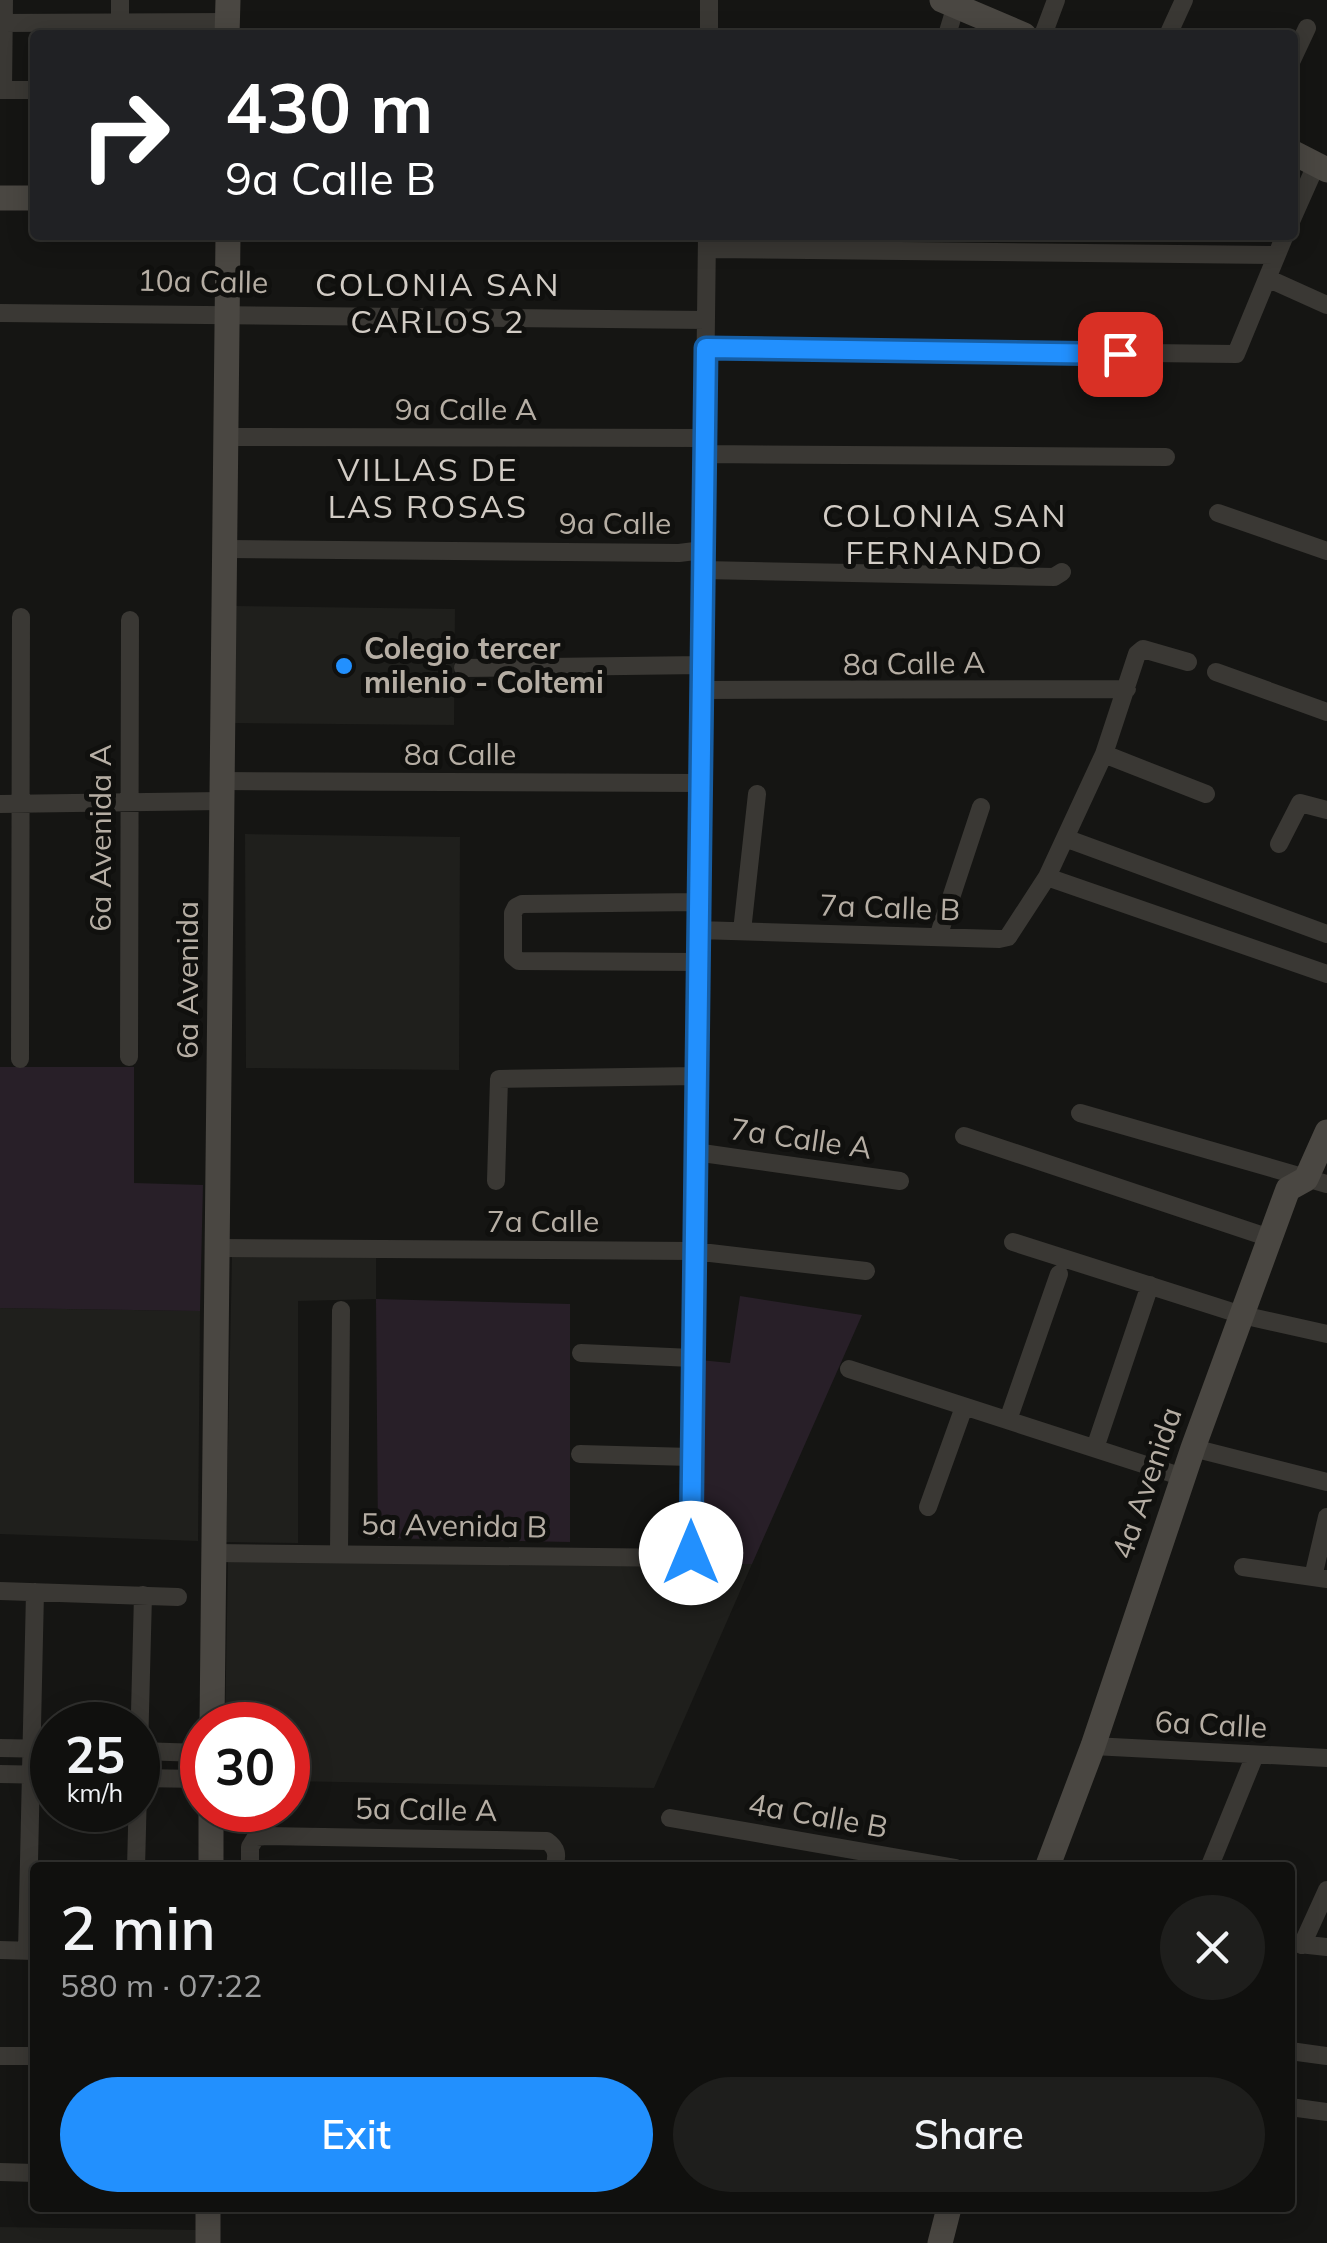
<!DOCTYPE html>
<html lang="en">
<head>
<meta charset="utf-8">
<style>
  body { margin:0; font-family:Mulish,sans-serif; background:#1e1e1c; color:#f1f3f6; height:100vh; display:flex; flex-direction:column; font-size:38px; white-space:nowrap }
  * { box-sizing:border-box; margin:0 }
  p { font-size:32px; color:#9c9d9e }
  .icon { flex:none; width:55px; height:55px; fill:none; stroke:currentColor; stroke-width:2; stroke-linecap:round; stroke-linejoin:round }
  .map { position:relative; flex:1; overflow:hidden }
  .side { position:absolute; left:30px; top:1862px; width:1265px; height:350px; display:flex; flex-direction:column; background:#10100e; border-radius:10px; box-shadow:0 5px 25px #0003,0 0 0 2px #30302e }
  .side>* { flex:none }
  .top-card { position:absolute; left:30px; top:30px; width:1268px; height:210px; border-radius:10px; box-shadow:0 5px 25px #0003,0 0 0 2px #30302e; background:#202124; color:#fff; overflow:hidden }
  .speed { position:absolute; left:30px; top:1702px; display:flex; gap:20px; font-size:50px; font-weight:700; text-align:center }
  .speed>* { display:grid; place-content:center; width:130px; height:130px; border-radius:50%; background:#10100e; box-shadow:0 5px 25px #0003,0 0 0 2px #30302e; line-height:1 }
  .speed small { font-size:25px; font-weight:400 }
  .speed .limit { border:15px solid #d22; background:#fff; color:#111 }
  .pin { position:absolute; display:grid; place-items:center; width:85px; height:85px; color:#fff; margin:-42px; border-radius:20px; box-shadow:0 5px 15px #0006 }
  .me { position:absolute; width:110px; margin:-55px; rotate:0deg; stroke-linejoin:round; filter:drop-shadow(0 0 8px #0008) }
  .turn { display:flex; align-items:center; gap:35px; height:210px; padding:0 30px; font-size:45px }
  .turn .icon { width:130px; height:130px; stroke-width:2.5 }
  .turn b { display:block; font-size:70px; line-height:85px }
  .round { display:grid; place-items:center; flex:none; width:105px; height:105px; border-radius:52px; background:#1e1e1c }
  .overview { display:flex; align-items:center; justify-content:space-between; height:170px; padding:0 30px }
  h1 { font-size:60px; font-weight:600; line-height:75px }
  .button { display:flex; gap:20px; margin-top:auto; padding:20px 30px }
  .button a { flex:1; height:115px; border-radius:60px; background:#2290fe; color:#fff; font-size:40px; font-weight:600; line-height:115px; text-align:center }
  .button a+a { background:#1e1e1c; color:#f1f3f6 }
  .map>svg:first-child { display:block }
  .built { fill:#1f1f1c }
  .green { fill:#281f28 }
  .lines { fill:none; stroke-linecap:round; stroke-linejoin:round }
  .street { stroke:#3a3834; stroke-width:18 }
  .secondary { stroke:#4a4742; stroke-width:25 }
  .route-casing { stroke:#165ea5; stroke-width:25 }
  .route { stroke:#2290fe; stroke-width:18 }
  .poi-dot { fill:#2290fe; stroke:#10100e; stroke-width:4 }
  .labels { text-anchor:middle; stroke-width:10; stroke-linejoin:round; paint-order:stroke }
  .street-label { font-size:30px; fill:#b6aea4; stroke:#10100e }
  .poi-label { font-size:30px; font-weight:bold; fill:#b6aea4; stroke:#10100e; text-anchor:start }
  .neighbourhood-label { font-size:32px; letter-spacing:2.5px; fill:#d2ccc5; stroke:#10100e }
</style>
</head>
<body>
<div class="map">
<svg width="1327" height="2243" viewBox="0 0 1327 2243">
  <rect width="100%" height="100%" fill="#151513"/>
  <path class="built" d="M235 606 455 609 454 725 234 723Z
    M245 834 460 837 459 1070 246 1068Z
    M376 1256V1299L298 1301V1543L226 1542 232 1257Z
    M0 1308 200 1311 198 1541 0 1534Z
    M228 1562 752 1564 654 1788 288 1781V1725H225Z
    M0 2227 197 2230V2243H0Z"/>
  <path class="green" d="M0 1067H134V1183L203 1185 200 1311 0 1308Z
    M740 1296 862 1315 752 1564H695L700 1360 730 1363Z
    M376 1299 570 1304V1542L378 1538Z"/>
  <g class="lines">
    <path class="street" d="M709 0V35
      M0 23 227 22
      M120 23V0
      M947 35 956 5
      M1043 35 1056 0
      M1168 35 1184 0
      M1292 60 1307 28
      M0 90H35
      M3 90 4 0
      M1292 219 1316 165
      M707 249 1276 255
      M1269 279 1327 305
      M0 313 706 320
      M706 348 1236 354 1285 235
      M227 437 704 438
      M704 454 1166 457
      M1218 513 1327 551
      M227 549 679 553 703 550
      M703 570 1054 577 1062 572
      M463 668 702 665
      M1216 672 1327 712
      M701 690 1127 689
      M1104 754 1206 794
      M221 781 700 783
      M0 804 221 801
      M1065 838 1327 934
      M1279 844 1300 803 1327 810
      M1047 877 1327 974
      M698 930 999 939 1008 937 1047 877 1104 754 1137 654 1143 649 1188 662
      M742 931 757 794
      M938 937 981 807
      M698 962 519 961 513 956V913L516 907 522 904 698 902
      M129 1057 130 620
      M20 1059 21 617
      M1080 1113 1327 1184
      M964 1136 1270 1238
      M695 1152 900 1181
      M496 1181 499 1079 696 1076
      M1013 1242 1242 1315 1327 1334
      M219 1248 693 1251 866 1271
      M581 1353 692 1358
      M849 1369 1183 1477
      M1008 1420 1059 1274
      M1095 1448 1150 1285
      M1193 1448 1327 1482
      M580 1454 691 1457
      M928 1507 964 1407
      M339 1552 341 1310
      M214 1553 686 1558 691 1553 707 235
      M1243 1567 1327 1579
      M1313 1577 1327 1517
      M0 1591 178 1597
      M1093 1746 1327 1758
      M0 1748 52 1749
      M138 1751 202 1753
      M0 1774 52 1775
      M138 1778 202 1779
      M670 1818 956 1868
      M136 1868 143 1595
      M250 1868V1847L256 1837 266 1836 547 1841C557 1848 558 1855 554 1868
      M1209 1868 1255 1755
      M1290 1943 1327 1947
      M1302 1945 1327 1890
      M0 1950 34 1951
      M27 1951 35 1592
      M1290 2051 1327 2056
      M0 2056H35
      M1290 2107 1327 2112
      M0 2172 35 2173"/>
    <path class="secondary" d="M942 0 1024 35
      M227 35 228 0
      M1292 152 1327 170
      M0 198H35
      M212 1725 228 235
      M211 1868V1810
      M1047 1868 1093 1746 1193 1448 1288 1189 1306 1179 1327 1132
      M208 2243V2208
      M940 2243 949 2208"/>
  </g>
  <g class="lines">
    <g class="route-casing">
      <path id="route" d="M691 1553 706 348 1120 354"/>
    </g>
    <use href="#route" class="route"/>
  </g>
  <circle class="poi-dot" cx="344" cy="666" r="10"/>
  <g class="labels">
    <g class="street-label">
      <text transform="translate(203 282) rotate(1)" y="10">10a Calle</text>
      <text x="466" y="420">9a Calle A</text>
      <text x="615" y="534">9a Calle</text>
      <text transform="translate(914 664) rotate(-1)" y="10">8a Calle A</text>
      <text x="460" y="765">8a Calle</text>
      <text transform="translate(101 838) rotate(-90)" y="10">6a Avenida A</text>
      <text transform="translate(890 908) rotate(2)" y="10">7a Calle B</text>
      <text transform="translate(188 980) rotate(-90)" y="10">6a Avenida</text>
      <text transform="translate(801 1139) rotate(8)" y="10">7a Calle A</text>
      <text x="543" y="1232">7a Calle</text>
      <text transform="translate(1147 1483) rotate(-71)" y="10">4a Avenida</text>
      <text transform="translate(454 1526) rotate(1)" y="10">5a Avenida B</text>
      <text transform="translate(1211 1725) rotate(3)" y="10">6a Calle</text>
      <text transform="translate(426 1810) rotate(1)" y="10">5a Calle A</text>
      <text transform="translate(818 1816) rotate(10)" y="10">4a Calle B</text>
    </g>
    <g class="poi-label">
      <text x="364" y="659">Colegio tercer<tspan x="364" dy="34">milenio - Coltemi</tspan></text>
    </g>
    <g class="neighbourhood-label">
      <text x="438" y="296">COLONIA SAN<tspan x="438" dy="37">CARLOS 2</tspan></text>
      <text x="428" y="481">VILLAS DE<tspan x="428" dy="37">LAS ROSAS</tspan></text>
      <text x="945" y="527">COLONIA SAN<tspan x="945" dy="37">FERNANDO</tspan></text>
    </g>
  </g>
</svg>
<div class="speed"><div>25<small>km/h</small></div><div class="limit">30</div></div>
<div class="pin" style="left:1120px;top:354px;background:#d93025"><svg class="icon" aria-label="arrive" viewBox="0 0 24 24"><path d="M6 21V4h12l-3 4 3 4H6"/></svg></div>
<svg class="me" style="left:691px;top:1553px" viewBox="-20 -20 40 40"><circle r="19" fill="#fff"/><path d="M0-13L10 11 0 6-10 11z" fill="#2290fe"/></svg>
<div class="top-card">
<div class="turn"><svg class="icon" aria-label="right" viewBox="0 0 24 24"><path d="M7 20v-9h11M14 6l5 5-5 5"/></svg><div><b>430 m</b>9a Calle B</div></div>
</div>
<section class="side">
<div class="overview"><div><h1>2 min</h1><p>580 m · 07:22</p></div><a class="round"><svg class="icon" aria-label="close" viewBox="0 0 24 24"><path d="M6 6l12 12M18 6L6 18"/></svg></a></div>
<div class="button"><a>Exit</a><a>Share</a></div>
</section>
</div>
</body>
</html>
